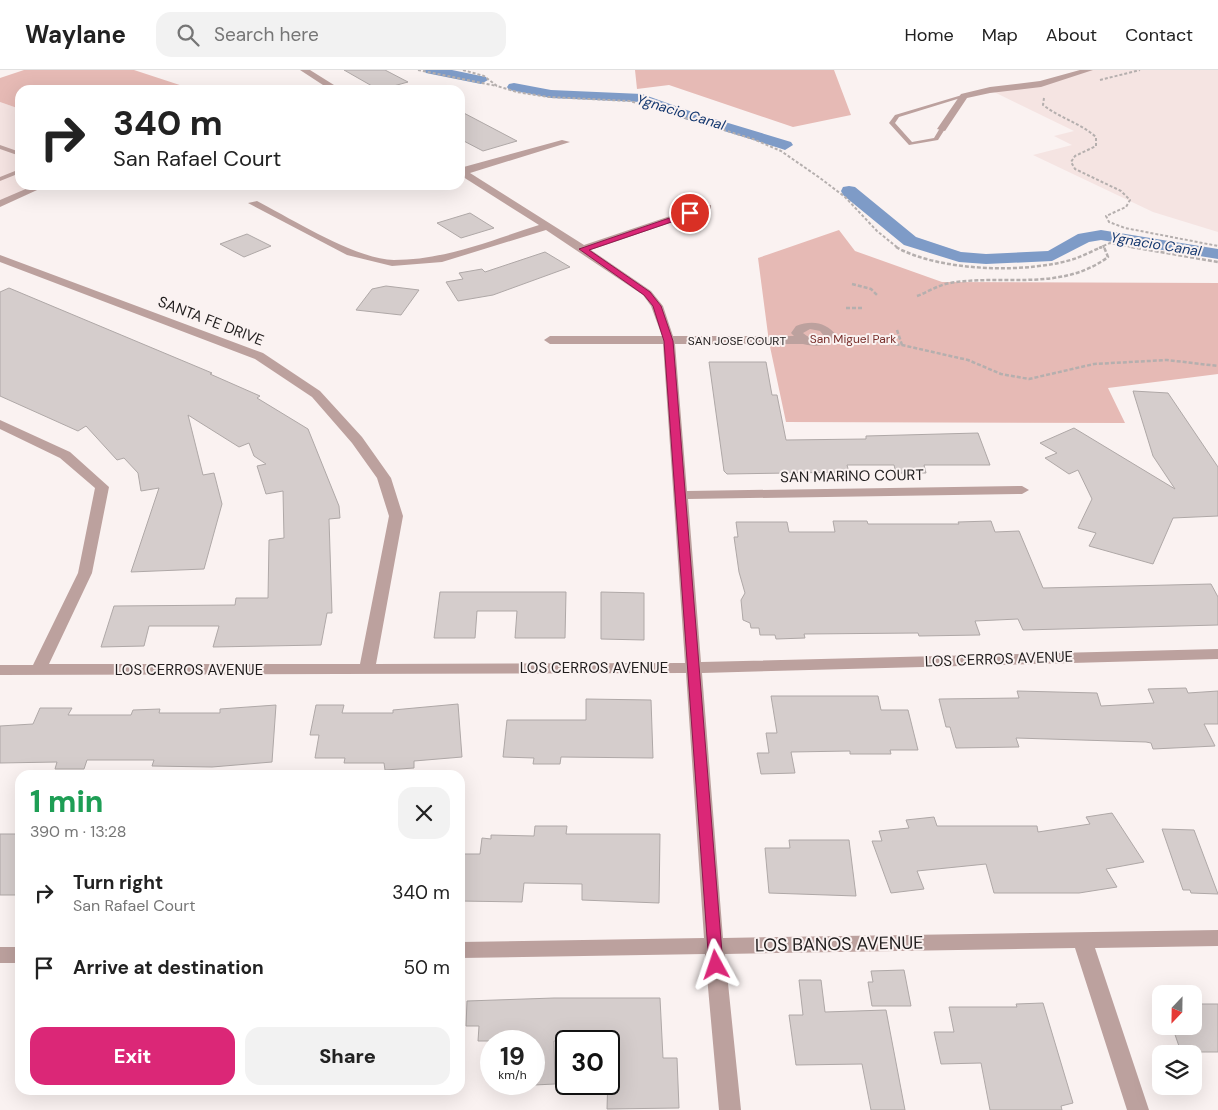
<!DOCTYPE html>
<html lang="en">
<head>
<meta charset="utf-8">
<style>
  body { margin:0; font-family:"DM Sans",sans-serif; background:#f2f2f2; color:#222; height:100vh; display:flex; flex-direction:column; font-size:19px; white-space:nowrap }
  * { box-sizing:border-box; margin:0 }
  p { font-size:16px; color:#767676 }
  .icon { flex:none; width:28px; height:28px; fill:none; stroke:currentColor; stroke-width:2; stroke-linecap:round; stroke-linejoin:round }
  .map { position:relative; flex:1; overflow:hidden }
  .details { position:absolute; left:15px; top:700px; width:450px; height:325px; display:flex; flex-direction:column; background:#fff; border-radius:15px; box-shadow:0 5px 20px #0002 }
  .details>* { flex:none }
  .top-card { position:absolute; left:15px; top:15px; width:450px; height:105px; border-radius:15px; box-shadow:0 5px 20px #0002; background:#fff; color:#222; overflow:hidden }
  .needle { width:32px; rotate:202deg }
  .controls { position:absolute; left:1152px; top:915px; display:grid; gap:10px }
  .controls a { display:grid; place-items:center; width:50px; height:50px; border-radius:10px; background:#fff; box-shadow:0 5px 20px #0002; font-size:25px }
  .speed { position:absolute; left:480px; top:960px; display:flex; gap:10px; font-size:25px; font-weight:700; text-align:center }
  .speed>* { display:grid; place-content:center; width:65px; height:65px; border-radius:50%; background:#fff; box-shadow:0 5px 20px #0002; line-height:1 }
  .speed small { font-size:12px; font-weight:400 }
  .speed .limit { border:2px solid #111; border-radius:8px; background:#fff; color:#111 }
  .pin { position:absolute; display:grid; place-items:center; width:42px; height:42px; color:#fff; margin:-21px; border:2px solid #fff; border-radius:50%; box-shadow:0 1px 5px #0007 }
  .me { position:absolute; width:55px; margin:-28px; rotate:355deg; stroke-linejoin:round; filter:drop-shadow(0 0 4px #0008) }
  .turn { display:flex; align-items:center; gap:18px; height:105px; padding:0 15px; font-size:22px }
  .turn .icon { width:65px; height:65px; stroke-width:2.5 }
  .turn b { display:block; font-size:35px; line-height:42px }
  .round { display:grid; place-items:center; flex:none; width:52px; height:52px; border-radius:15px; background:#f2f2f2 }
  .overview { display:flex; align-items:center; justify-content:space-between; height:85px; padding:0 15px }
  h1 { font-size:30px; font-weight:800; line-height:38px; color:#1e9e55 }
  .action { display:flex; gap:10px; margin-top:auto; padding:10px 15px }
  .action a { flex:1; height:58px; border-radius:15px; background:#db2777; color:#fff; font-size:20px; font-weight:800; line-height:58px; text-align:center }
  .action a+a { background:#f2f2f2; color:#222 }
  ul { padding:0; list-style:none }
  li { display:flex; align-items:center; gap:15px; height:75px; padding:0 15px }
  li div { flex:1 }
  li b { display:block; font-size:19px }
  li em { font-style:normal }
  header { display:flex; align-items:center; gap:30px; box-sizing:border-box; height:70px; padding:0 25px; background:#fff; border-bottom:1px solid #e0e0e0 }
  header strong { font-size:24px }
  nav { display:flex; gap:28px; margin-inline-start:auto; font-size:18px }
  .search { width:350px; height:45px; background:#f2f2f2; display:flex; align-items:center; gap:12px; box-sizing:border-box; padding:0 18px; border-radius:15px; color:#767676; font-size:19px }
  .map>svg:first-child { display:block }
  .built { fill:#f5e4e2 }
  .green { fill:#e6bab5 }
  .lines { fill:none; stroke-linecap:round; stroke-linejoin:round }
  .canal { fill:#7e9bc7; fill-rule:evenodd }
  .building { fill:#d5cdcc; stroke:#afa8a7 }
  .path-far1 { stroke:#b5afae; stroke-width:2; stroke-dasharray:3 2; stroke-linecap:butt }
  .path { stroke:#b5afae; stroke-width:2.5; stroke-dasharray:4 2; stroke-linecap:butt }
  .lane { fill:#bca19e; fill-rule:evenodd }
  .street { fill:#bca19e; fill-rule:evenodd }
  .route { fill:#db2777; stroke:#8e194d }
  .labels { text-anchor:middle; stroke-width:4; stroke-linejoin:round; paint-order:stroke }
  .far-park-label { font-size:12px; fill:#79302c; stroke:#faf2f1 }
  .far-street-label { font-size:12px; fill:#201d1d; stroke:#faf2f1 }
  .far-water-label { font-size:14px; font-style:italic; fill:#15386f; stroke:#faf2f1 }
  .street-label { font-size:15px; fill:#201d1d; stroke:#faf2f1 }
  .near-street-label { font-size:18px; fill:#201d1d; stroke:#faf2f1 }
</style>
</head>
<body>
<header>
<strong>Waylane</strong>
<div class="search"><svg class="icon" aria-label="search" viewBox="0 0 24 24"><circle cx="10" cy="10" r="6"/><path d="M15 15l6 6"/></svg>Search here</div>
<nav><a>Home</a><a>Map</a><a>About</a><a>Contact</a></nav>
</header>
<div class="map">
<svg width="1218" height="1040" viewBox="0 0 1218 1040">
  <rect width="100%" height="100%" fill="#faf2f1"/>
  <path class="built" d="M1089 0H1218V162L1153 142 1033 85 1072 75 1054 66 1074 61 990 20 1041 14Z
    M0 32 20 39V115H43L0 134Z"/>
  <path class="green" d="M24 0H134L195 20H20V39L0 32V8Z
    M635 0H834L851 45 793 57 669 15 637 19Z
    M839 160 855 181 942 212 1218 213V304L1108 318 1125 353 786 352 769 272 758 188Z"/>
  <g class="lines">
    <path class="canal" d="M424 0H452L486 7 488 10 481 14 426 3Z
      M514 13 551 20 642 24 695 43 791 72 793 75 785 80 779 78 685 49 640 32 551 28 509 20 507 17 509 14Z
      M849 116 855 117 916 167 961 182 986 184 1048 181 1078 164 1101 160 1218 179V189L1101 170 1089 172 1052 191 986 194 959 192 904 175 843 125 841 121 843 117Z"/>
  </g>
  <path class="building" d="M344 0H385L408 12 379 20Z
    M460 41 517 71 483 81 460 69Z
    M470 143 494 158 461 168 437 153Z
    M247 164 271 176 244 187 220 174Z
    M545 182 570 197 493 225 458 231 446 212 463 209 459 203 482 199 485 202Z
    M386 216 419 220 401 245 356 240 372 219Z
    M9 218 212 303 210 304 260 326 257 328 308 359 339 436 340 448 329 449 332 543H327L321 575 213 577 219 556H149L144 576 101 577 114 536 235 535 236 528H268L269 470 284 468 283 421 266 424 257 396 266 394 254 386 249 373 239 377 188 345 203 405 214 403 222 434 204 499 131 502 159 418 141 421 138 403 124 388 117 390 86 356 78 361 0 326V222Z
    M709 292H766L772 325H777L786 370 866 369V366L978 363 990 395H924L926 403H896L894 395H847L849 402 727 404 724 401Z
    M1133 321 1168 323 1218 397V446L1173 448 1153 494 1089 476 1096 463 1078 458 1092 429 1078 400 1069 404 1045 388 1057 383 1040 373 1074 358 1175 419 1153 386Z
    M833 451H867L868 454H959L958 452 991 451 995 462 1019 461 1043 518 1211 514 1218 527V555L1023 560 1018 549 975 551 980 565 919 566 918 563 804 564 805 568 776 569 775 565H760L759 558H751L750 553 743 550 741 530 745 523 739 502 734 467H738L736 452H787L789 462H835Z
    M440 522H566L565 568H515L517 541H477L475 568H434Z
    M601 522 644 523V570L601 569Z
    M1186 618 1188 623 1218 621V654H1204L1215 676 1153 679 1151 673 1146 672 1016 668 1019 677 956 678 950 657H946L939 629 1019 628 1017 621 1097 623 1101 636 1154 633 1148 619Z
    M771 626H878L881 640H908L918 680H890L891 684H850V681L791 682 795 703 761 704 757 683H769L766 663H777Z
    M586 629 651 630 653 688 561 687 560 694H533L534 688 503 687 507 650H586Z
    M458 634 462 687 414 691V698L385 700 384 693H344L345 688H315L319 665H310L316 635H344L342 643H393V640Z
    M276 635 272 692 212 697 152 696 154 690H87L84 699H55L57 692 0 693V656L33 654 40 638H72L68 645H131L133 640 160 639 159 643H220V639Z
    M1112 743 1144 792 1106 799 1117 817 1079 823H994L986 794 917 801 924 819 891 823 872 771H882L879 761 909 758 906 750 934 747 937 756H1037L1038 762 1090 754 1086 747Z
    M535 756H567L566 764H660L659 833 582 830V814L524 813 522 832 460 831V784H480L482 768 491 769V765L534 766Z
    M1162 759 1194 760 1218 824 1191 823 1190 820H1183Z
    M0 764H20V825H0Z
    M789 770H849L856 826 769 823 765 778H790Z
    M904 900 911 936H872L868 912H873L871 901Z
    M799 910H821L825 942 886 940 905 1040H871L862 994 796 995 789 945H803Z
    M554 928H660L663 988H677L679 1038 607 1039 609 971H554L555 1014 534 1015V971H478L479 956H466L467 931Z
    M1043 933 1073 1033 1061 1036 1062 1040H990L981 993 941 994 934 962H954L949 937H1017L1016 934Z
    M1194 934H1218V982H1181L1172 956H1194Z"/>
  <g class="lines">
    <path class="path-far1" d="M418 0 497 16
      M463 0 484 6 497 16 517 22 548 27 630 31 753 69 781 81 820 108 845 127 877 161 898 178
      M1100 10 1140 0
      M1044 28 1043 35C1060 48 1080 53 1096 67V76L1075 86 1071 92 1075 99 1121 121 1130 130 1126 137 1106 146 1109 152 1125 158 1218 176
      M1103 175 1104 178
      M1099 178 1110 173 1138 178"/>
    <path class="path" d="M896 177C940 202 1030 204 1077 188 1085 185 1094 180 1102 177
      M1131 177 1218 192
      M852 214 871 219 877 225
      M917 226C928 222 938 215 950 213 1004 204 1061 222 1108 187L1104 177
      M846 238H862
      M897 260 902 275
      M848 268 902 275 968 290 1001 304 1029 309 1094 294 1167 290 1218 296"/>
    <path class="lane" d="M962 25 967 26 899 47 895 53 912 72 934 68 940 58H944L945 59 938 70 909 75 889 53 895 45Z
      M0 75 20 82V86L0 79Z
      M20 99V103L0 111V107Z"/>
    <path class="street" d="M300 0H310L342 20H307L323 15Z
      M1080 0H1093L1041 17 990 23 967 28 945 61 937 59 961 24 990 17 1040 11Z
      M562 70 570 72 470 103 584 175 703 135H711V139L591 180 651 221 663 236 673 266H794L791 263 796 256C812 250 826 252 837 266 828 277 816 277 803 274H675L687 421 1022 416 1029 420 1022 424 688 429 701 592 1218 579V589L702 603 723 868 1218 860V876L1095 878 1149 1040H1127L1075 878 725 884 741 1040H719L705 884 460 888V872L704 868 686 603 0 605V595H33L78 503 95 418 60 388 0 359V350L70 382 109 417 92 503 49 594H360L389 446 377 408 352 373 312 327 255 289 0 192V185L263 283 320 321 362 367 391 408 403 446 376 594 685 593 663 274H550L544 270 550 266H662L651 236 643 225 546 160 442 192 392 196 347 185 248 133 257 131C292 149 355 189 394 190 444 190 492 170 539 155L460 105V98ZM810 259 820 261 824 266C817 271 810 269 803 263Z
      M35 115H48L0 137V130Z
      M0 877H20V893H0Z"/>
  </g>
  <path class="route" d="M690 141 694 143 692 145 589 180 650 222 661 236 673 271 723 895 721 899 716 901 711 899 709 895 664 271 653 236 644 225 579 179Z"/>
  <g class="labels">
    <g class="far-park-label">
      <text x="853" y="273">San Miguel Park</text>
    </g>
    <g class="far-street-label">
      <text x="737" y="275">SAN JOSE COURT</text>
    </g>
    <g class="far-water-label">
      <text transform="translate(681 42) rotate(17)" y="5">Ygnacio Canal</text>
      <text transform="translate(1156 174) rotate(9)" y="5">Ygnacio Canal</text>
    </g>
    <g class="street-label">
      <text transform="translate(211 251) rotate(21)" y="5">SANTA FE DRIVE</text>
      <text transform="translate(852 406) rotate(-1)" y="5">SAN MARINO COURT</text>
      <text transform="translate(999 589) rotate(-2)" y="5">LOS CERROS AVENUE</text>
      <text x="594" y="603">LOS CERROS AVENUE</text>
      <text x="189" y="605">LOS CERROS AVENUE</text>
    </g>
    <g class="near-street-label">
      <text transform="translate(839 874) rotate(-1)" y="6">LOS BANOS AVENUE</text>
    </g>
  </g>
</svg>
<div class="controls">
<a><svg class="needle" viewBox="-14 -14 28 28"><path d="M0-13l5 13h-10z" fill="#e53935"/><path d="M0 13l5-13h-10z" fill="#767676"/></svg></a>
<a><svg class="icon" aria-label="layers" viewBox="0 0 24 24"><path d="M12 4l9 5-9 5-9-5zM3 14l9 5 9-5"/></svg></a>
</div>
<div class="speed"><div>19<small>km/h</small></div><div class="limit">30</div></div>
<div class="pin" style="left:690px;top:143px;background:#d93025"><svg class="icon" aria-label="arrive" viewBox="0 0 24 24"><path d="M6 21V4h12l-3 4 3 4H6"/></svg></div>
<svg class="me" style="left:716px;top:895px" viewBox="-20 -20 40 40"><path d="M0-17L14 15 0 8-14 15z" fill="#db2777" stroke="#fff" stroke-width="4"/></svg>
<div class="top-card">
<div class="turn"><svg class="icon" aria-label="right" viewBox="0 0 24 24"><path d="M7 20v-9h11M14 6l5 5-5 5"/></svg><div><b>340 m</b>San Rafael Court</div></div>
</div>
<section class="details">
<div class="overview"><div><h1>1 min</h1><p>390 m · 13:28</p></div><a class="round"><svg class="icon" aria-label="close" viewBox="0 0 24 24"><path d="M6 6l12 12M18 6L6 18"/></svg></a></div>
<ul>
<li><svg class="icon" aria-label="right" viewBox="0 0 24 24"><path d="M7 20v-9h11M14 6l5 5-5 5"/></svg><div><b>Turn right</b><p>San Rafael Court</p></div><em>340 m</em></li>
<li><svg class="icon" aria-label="arrive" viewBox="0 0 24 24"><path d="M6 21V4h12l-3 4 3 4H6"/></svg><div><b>Arrive at destination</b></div><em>50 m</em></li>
</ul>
<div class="action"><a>Exit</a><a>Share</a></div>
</section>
</div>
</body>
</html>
